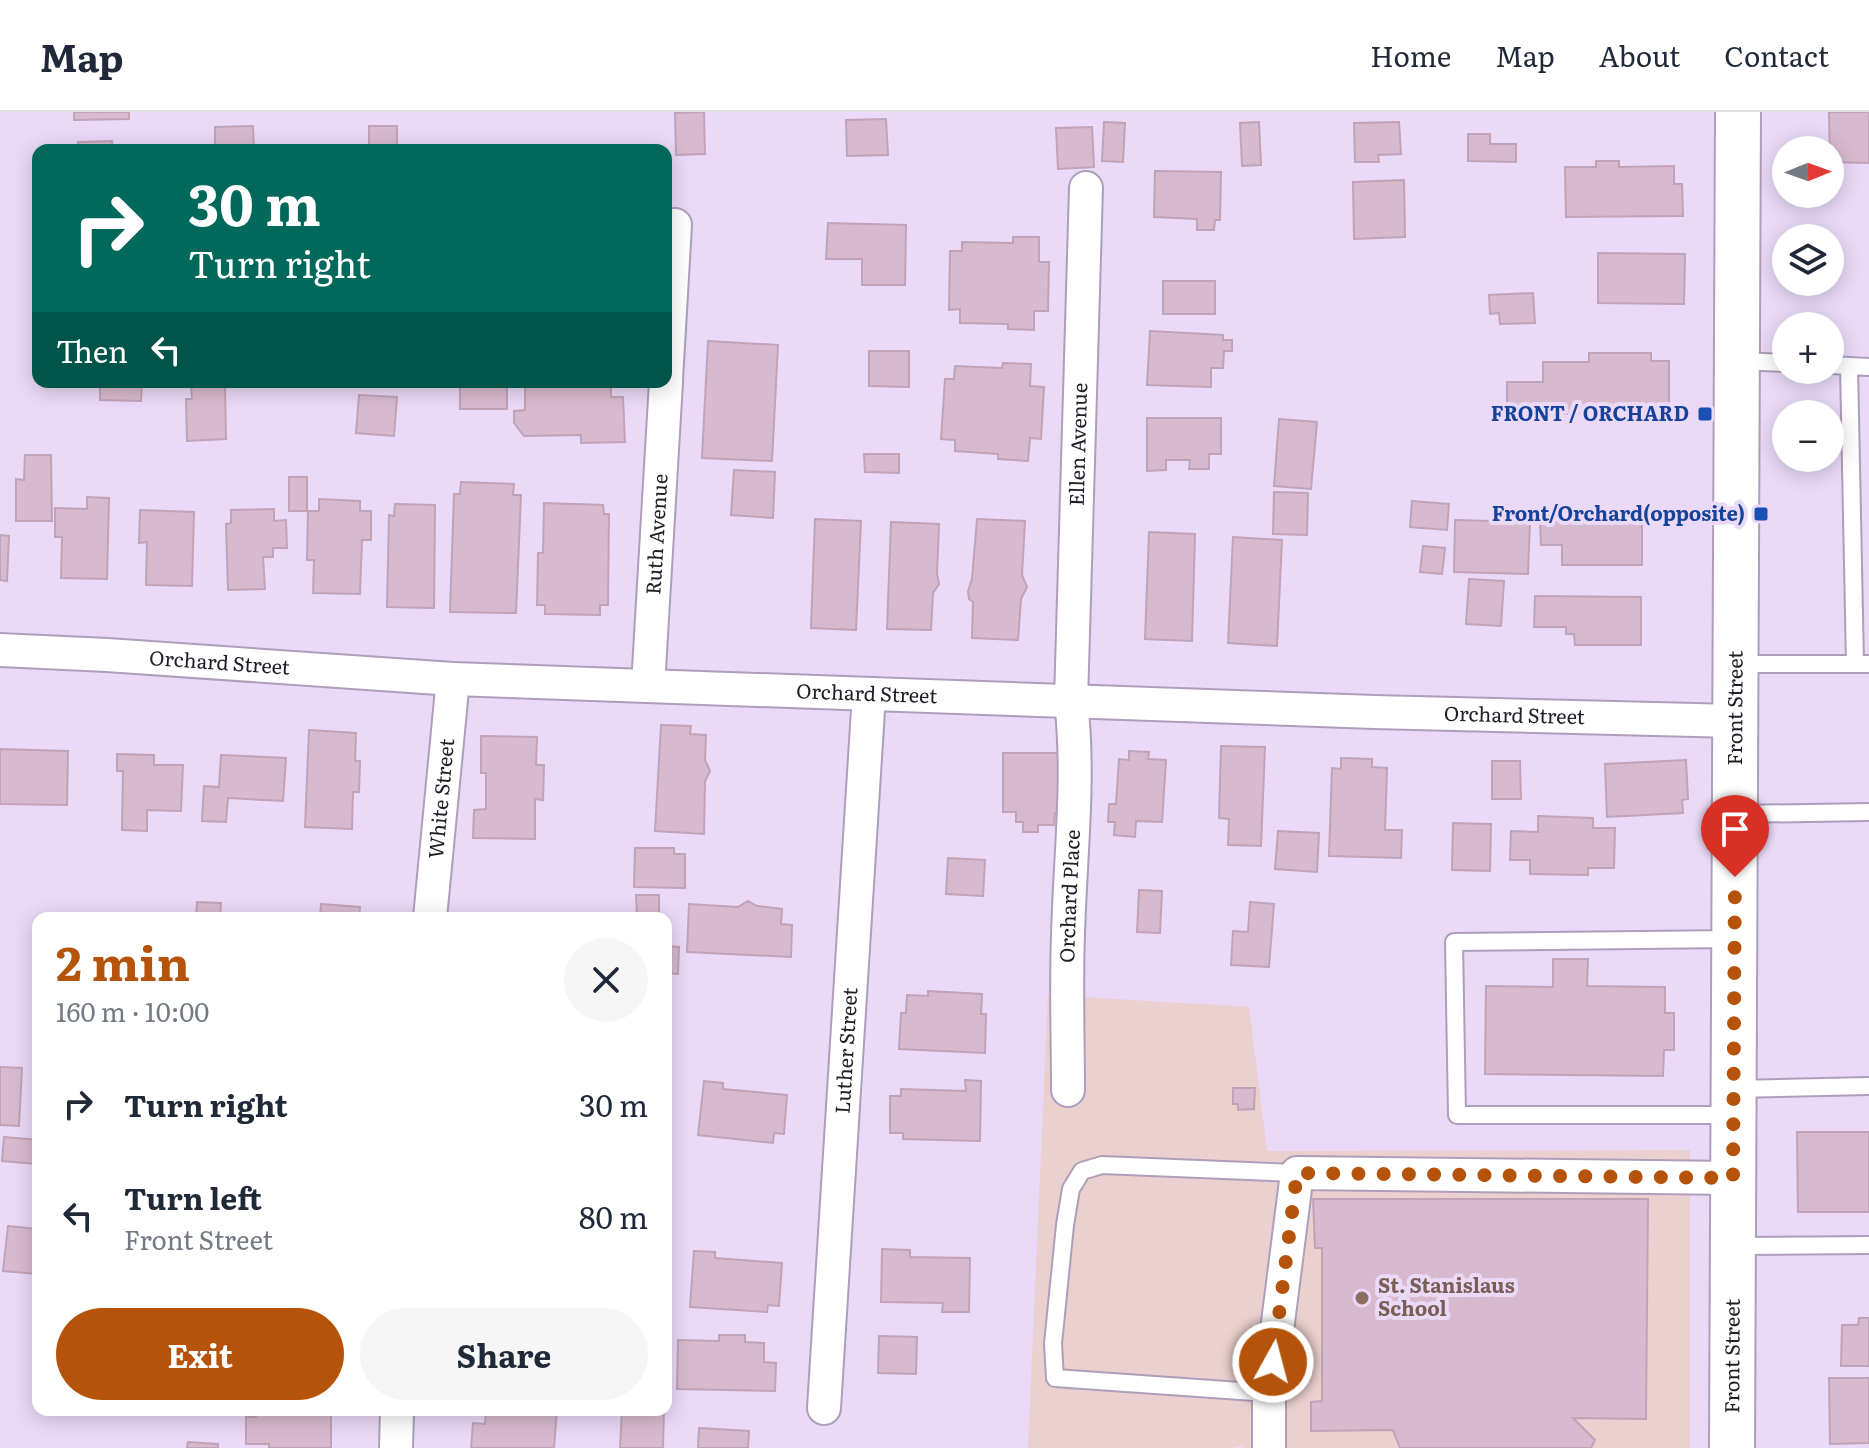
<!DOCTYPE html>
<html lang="en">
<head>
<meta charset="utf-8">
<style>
  body { margin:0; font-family:Literata,serif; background:#f6f6f7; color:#1f2937; height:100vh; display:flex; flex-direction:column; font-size:30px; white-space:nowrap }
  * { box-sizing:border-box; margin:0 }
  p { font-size:26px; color:#747a83 }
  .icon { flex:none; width:44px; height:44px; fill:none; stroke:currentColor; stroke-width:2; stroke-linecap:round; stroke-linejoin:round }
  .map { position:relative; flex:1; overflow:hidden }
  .panel { position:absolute; left:32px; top:800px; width:640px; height:504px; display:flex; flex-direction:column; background:#fff; border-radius:16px; box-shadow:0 4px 20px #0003 }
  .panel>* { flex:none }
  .banner { position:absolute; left:32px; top:32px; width:640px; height:244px; border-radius:16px; box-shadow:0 4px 20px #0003; background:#00695c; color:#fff; overflow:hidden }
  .needle { width:52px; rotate:89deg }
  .fabs { position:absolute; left:1772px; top:24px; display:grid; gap:16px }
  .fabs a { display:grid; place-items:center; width:72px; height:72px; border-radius:50%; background:#fff; box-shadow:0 4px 20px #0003; font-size:40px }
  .pin { position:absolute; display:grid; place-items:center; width:68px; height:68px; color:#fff; margin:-82px -34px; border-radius:50% 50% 50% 0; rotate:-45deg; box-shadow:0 0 8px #0007 }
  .pin .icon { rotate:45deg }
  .me { position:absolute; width:88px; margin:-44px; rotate:7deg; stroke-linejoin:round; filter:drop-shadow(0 0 6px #0008) }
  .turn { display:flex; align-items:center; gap:28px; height:168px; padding:0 24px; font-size:36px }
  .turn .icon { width:104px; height:104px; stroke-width:2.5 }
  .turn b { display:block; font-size:56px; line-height:68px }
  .then { display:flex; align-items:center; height:76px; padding:0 24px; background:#0003; gap:16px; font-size:30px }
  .round { display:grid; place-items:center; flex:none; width:84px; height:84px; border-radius:42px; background:#f6f6f7 }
  .overview { display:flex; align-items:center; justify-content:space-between; height:136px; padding:0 24px }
  h1 { font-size:48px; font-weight:700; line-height:60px; color:#b45309 }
  .primary-button { display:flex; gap:16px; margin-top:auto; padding:16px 24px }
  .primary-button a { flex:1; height:92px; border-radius:48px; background:#b45309; color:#fff; font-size:32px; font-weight:700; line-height:92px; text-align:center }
  .primary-button a+a { background:#f6f6f7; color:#1f2937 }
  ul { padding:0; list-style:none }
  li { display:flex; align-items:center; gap:24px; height:112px; padding:0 24px }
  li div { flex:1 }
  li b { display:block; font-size:30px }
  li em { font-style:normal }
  header { display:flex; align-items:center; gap:48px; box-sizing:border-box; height:112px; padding:0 40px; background:#fff; border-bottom:2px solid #e0e1e3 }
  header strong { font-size:38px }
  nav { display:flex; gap:44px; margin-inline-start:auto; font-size:28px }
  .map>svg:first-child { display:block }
  .education { fill:#ead0ce }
  .building { fill:#d8bace; stroke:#c1a3b7; stroke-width:2 }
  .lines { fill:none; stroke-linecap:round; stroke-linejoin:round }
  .service-casing { stroke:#ae9eba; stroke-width:20 }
  .minor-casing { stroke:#ae9eba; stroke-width:36 }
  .secondary-casing { stroke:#ae9eba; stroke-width:48 }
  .service { stroke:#fff; stroke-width:16 }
  .minor { stroke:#fff; stroke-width:32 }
  .secondary { stroke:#fff; stroke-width:44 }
  .route { stroke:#b45309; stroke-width:14; stroke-dasharray:0 25.2 }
  .transit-dot { fill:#1a4fb4; stroke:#ead9f7; stroke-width:3 }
  .education-dot { fill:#8d6e63; stroke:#ead9f7; stroke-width:3 }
  .labels { text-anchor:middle; stroke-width:8; stroke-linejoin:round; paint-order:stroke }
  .transit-label { font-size:20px; font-weight:bold; fill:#164399; stroke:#ead9f7; text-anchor:end }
  .street-label { font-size:20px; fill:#221c27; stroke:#ead9f7 }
  .education-label { font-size:20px; font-weight:bold; fill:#785e54; stroke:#ead9f7; text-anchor:start }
</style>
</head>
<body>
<header>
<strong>Map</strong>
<nav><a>Home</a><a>Map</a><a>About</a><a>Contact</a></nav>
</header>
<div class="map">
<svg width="1869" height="1336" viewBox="0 0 1869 1336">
  <rect width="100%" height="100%" fill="#ead9f7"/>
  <path class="education" d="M1048 883 1249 895 1267 1039 1690 1038V1336H1242V1334L1232 1336H1028Z"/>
  <path class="building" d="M74 0H129V7L74 8Z
    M704 0 705 42 676 43 675 1Z
    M1829 0H1869V51L1830 50Z
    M886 7 888 43 847 44 846 8Z
    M1104 10 1125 11 1123 50 1102 49Z
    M1259 10 1261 53 1242 54 1240 11Z
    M1399 10 1401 42 1378 43 1379 50H1355L1354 11Z
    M253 14 254 38H215V15Z
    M369 14H397V38H369Z
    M1092 15 1094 55 1058 57 1056 16Z
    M1468 22H1490V32H1516V50L1468 49Z
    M112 29 113 38H50L78 36V30Z
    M1596 49H1619V55L1674 54V72H1682L1683 104 1566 105 1565 55H1596Z
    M1155 59 1221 60 1220 108H1215L1214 118H1197V107L1154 105Z
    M1404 68 1405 125 1354 127 1353 70Z
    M828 111 906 113 905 173H862V147H826Z
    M1013 125H1039V150H1049L1048 199H1034V218L1008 217V212L960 211V197L949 198 950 139H962V130L1013 131Z
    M1598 141 1685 142 1684 192 1598 191Z
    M1163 169H1215V202H1163Z
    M1533 181 1535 211 1500 212 1499 201 1490 202 1489 183Z
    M1150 219 1223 223V228H1232V239H1224L1223 256H1211V275L1147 273Z
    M708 229 778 233 772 349 702 346Z
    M869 239H909V275L869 274Z
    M1589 241H1651V249H1669V294L1587 295V302H1507V270H1543V250H1589Z
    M1003 251 1031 252 1030 274 1044 275 1041 327 1030 326 1028 349 998 347V342L955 339V328L941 327 945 267H954L955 254 1002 256Z
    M100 270H142L141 289 100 288Z
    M460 270H507V297H460Z
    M525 270H611V285H623L625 330 581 331V323L524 324 514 311V299L525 298Z
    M225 272 226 327 187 329 186 287H192L191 273Z
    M359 283 397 285 394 324 356 321Z
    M1147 306H1221V342H1209V357H1189L1190 348H1166V358L1147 359Z
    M1279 307 1317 310 1311 377 1274 374Z
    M864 342H899V361L865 360Z
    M25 343H51L52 409H16V367L24 368Z
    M734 358 775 360 773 406 731 403Z
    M289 365H307V399H289Z
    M461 370 514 372 513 383H521L516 501 450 500 454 382H460Z
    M1274 380 1308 381 1307 423 1273 422Z
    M87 385 109 386 107 467 61 466 62 425H55V396L87 397Z
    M319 387 360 389V399H371V428H362L360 482 313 481 314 448H307L308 399H319Z
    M1412 389 1449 392 1447 418 1410 415Z
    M544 391 603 393 604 402H609L608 493H600V503L545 502V493H537L538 441H543Z
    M395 392 435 393 434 496 387 495 389 403 394 404Z
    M274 397V409L286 408 287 436H273V445H263L265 477 228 478 226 412 231 411V398Z
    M140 398 194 400 192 474 146 473 147 430 139 431Z
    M1561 401H1596V408H1642V453H1562V433H1541L1540 410 1561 409Z
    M815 407 861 409 856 518 811 516Z
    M977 407 1025 409 1022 463 1027 475 1021 487 1018 528 972 526 973 490 969 487 968 479 972 467Z
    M1455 408 1530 410 1528 462 1454 460Z
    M891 410 939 412 937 462 939 472 933 481 931 518 887 517Z
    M1149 420 1195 422 1192 529 1145 527Z
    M0 423 9 424 7 469 0 468Z
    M1233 425 1282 428 1277 534 1228 531Z
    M1423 434 1445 436 1442 462 1420 460Z
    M1469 467 1504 469 1501 514 1466 512Z
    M1535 484 1641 485V533H1575L1574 522H1566V515H1534Z
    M661 613 691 614 690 622 706 623 705 648 710 659 705 669 704 722 655 719Z
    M309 618 356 621 355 649H360L359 680H353L352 717 305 715Z
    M481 624 537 625 536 653H544L543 688 535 687V727L473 726 474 698 486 697V661H481Z
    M1221 634 1265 635 1261 734 1228 733 1229 707 1219 706Z
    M0 637 68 639 67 693 0 692Z
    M1129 639 1149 640 1148 647 1166 648 1162 710 1136 709 1135 725 1114 723 1115 710H1108L1109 692H1116L1119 647 1129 648Z
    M1003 641H1060V701H1055L1054 713H1038V720H1023V710H1016V700H1003Z
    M117 642 154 643V653H183L181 699 147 698V719L122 718 123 659H117Z
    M221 643 286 646 283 689 228 686 226 710 202 709 204 674 219 675Z
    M1341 646 1372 647V655L1387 656 1385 718H1402L1401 746 1329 744 1332 656 1341 657Z
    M1686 648 1688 687 1682 688 1683 701 1607 705 1605 652Z
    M1492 649H1520L1521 687H1492Z
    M1538 704 1593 706V716H1615L1614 756H1588V763L1530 762V748H1510L1511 719 1538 720Z
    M1453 711 1491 712 1490 759 1452 758Z
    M1278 719 1319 721 1317 760 1275 757Z
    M635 736H674V742H685V776L634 775Z
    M948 746 985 748 983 784 946 782Z
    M1139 778 1162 779 1160 821 1137 820Z
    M636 783H659V804H637Z
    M748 789 757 794 782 797 781 812 792 813 791 845 687 840 689 792 738 795Z
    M197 790 221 791 220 806H196Z
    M1250 790 1274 792 1269 855 1231 853 1233 819 1248 820Z
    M321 792 360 795 359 806H320Z
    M666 834 679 835 678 862 666 861Z
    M1553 847H1588L1587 874 1665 875V901H1674V938H1664L1663 964 1485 962 1486 874 1553 875Z
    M928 879 982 882 981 902H986L985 941 899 937 901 901H906L907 883 928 884Z
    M0 955 22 956 19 1014 0 1013Z
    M965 968 981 969 980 1029 903 1027V1021H890V984H901V977L966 979Z
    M704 969 723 971V977L787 983 784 1022 774 1021 773 1031 698 1023Z
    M1233 976H1255L1254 997 1238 998V992H1233Z
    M1797 1020H1869V1100H1798Z
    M4 1025 38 1028 36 1052 2 1049Z
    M1313 1087H1648L1646 1307 1573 1306 1595 1328 1591 1336H1400L1393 1318 1311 1319V1290L1322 1289V1136H1315Z
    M8 1114 38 1117V1162L3 1159Z
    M882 1137 910 1138V1145L970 1146 969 1200H942L943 1191 881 1190Z
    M694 1139 715 1140V1146L782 1151 779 1194 768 1193 767 1200 690 1195Z
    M1859 1206H1869V1254H1841L1842 1213H1858Z
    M719 1223H745V1230L764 1231V1250L776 1251 775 1279 677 1277 678 1228 719 1229Z
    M879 1224 917 1225 916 1262 878 1261Z
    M1829 1266H1869V1331L1830 1332Z
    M256 1298H331V1336H269V1332H246V1305H256Z
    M486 1298H557L554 1336H471L473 1311 485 1312Z
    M622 1298H664L663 1336H620Z
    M699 1316 749 1319 748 1336H698Z
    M188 1330 218 1332V1336H187Z"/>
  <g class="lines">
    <g class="service-casing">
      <path id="service" d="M1740 249 1786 251
        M1830 253 1869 255
        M1849 254 1855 552
        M1737 552H1869
        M1737 702 1869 700
        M1735 977 1869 974
        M1731 1003H1457L1454 830 1733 827
        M1735 1134 1869 1133
        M1269 1281 1055 1266 1053 1232 1065 1113 1071 1077 1082 1059 1102 1053 1297 1061"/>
    </g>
    <g class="minor-casing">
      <g id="minor">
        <path d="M666 267 675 113"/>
        <path id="s1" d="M0 538 107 543 453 567 1374 600 1735 609"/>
        <path id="s2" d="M648 574 666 270"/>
        <path id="s3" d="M430 806 453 567"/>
        <path id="s4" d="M1068 978C1068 926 1066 875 1068 823 1070 745 1080 667 1071 589L1086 76"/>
        <path id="s5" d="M824 1296 869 582"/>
        <path d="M396 1336 397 1298"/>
        <path d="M1269 1336V1281L1297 1061 1733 1066"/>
      </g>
    </g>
    <g class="secondary-casing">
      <g id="secondary">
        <path id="s6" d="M1732 1336 1738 0"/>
      </g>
    </g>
    <use href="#service" class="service"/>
    <use href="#minor" class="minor"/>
    <use href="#secondary" class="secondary"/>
  </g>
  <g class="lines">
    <path class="route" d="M1273 1250 1297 1061 1733 1066 1735 765"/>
  </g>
  <g class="transit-dot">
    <rect x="1697" y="294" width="16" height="16" rx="4"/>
    <rect x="1753" y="394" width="16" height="16" rx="4"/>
  </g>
  <circle class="education-dot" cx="1362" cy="1186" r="8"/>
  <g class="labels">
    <g class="transit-label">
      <text x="1689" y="309">FRONT / ORCHARD</text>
      <text x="1745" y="409">Front/Orchard(opposite)</text>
    </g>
    <g class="street-label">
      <text dy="7" stroke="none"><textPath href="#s4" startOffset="646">Ellen Avenue</textPath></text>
      <text dy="7" stroke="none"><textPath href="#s2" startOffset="152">Ruth Avenue</textPath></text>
      <text dy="7" stroke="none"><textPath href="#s1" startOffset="220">Orchard Street</textPath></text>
      <text dy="7" stroke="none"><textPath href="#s1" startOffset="868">Orchard Street</textPath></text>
      <text dy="7" stroke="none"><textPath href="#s6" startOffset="740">Front Street</textPath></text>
      <text dy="7" stroke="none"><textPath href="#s1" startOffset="1516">Orchard Street</textPath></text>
      <text dy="7" stroke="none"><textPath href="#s3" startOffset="120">White Street</textPath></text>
      <text dy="7" stroke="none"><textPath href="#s4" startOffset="194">Orchard Place</textPath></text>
      <text dy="7" stroke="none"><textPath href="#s5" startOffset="358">Luther Street</textPath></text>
      <text dy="7" stroke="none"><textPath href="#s6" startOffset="92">Front Street</textPath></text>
    </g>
    <g class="education-label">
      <text x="1378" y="1181">St. Stanislaus<tspan x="1378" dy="23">School</tspan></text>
    </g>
  </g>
</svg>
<div class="fabs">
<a><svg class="needle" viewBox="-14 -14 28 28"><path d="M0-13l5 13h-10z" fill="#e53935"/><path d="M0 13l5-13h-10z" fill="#747a83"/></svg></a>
<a><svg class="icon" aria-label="layers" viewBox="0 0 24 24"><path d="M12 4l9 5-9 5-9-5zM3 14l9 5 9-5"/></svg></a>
<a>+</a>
<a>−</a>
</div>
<div class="pin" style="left:1735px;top:765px;background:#d93025"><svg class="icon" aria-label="arrive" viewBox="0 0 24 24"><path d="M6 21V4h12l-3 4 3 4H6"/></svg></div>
<svg class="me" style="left:1273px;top:1250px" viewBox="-20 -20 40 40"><circle r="17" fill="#b45309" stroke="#fff" stroke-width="3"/><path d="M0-11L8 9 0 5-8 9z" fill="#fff"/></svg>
<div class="banner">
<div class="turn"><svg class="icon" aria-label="right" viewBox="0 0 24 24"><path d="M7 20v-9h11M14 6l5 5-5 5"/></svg><div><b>30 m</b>Turn right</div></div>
<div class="then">Then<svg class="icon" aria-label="left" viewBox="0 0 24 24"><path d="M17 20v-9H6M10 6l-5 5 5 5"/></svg></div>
</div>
<section class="panel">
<div class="overview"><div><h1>2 min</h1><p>160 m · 10:00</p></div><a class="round"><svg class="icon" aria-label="close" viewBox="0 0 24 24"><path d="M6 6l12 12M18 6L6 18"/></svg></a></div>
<ul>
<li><svg class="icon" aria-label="right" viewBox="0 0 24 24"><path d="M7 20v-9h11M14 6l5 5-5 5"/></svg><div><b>Turn right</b></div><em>30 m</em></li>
<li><svg class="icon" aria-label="left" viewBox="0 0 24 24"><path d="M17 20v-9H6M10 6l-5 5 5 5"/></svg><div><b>Turn left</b><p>Front Street</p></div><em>80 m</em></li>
</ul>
<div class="primary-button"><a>Exit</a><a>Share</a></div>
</section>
</div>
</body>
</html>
